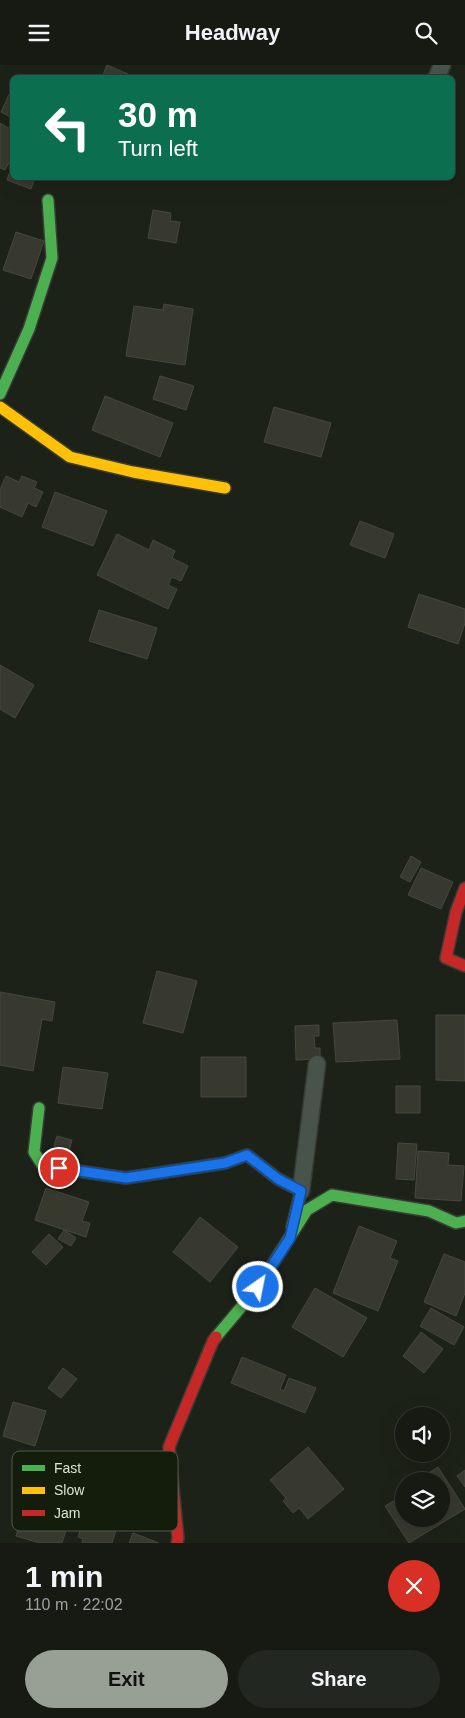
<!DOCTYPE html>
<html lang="en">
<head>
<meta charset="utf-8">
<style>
  body { margin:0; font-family:Helvetica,sans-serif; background:#232721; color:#f1f3f6; height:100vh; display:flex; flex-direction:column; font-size:19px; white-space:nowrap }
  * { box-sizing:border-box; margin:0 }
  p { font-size:16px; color:#9ea1a0 }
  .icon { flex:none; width:28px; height:28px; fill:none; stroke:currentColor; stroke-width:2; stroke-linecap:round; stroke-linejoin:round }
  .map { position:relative; height:1478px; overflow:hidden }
  .side { display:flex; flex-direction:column; background:#161a13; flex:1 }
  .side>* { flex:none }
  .guide { position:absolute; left:10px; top:10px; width:445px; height:105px; border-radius:8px; box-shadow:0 5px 20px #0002,0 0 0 1px #353833; background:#0b6e4f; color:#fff; overflow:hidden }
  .controls { position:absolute; left:395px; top:1342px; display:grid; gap:10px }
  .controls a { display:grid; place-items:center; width:55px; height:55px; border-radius:50%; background:#161a13; box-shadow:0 5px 20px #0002,0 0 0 1px #353833; font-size:25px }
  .pin { position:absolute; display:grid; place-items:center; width:42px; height:42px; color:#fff; margin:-21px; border:2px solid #fff; border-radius:50%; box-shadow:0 1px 5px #0007 }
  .me { position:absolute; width:55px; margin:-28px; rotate:33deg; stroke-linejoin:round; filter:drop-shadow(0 0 4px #0008) }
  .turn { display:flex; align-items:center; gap:18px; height:105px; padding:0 25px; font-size:22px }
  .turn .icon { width:65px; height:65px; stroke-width:2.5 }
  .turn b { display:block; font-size:35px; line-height:42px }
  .round { display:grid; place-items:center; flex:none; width:52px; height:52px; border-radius:26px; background:#232721 }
  .head { display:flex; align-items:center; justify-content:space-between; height:85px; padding:0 25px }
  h1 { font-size:30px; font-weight:700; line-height:38px }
  .primary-button { display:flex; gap:10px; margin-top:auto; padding:10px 25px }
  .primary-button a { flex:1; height:58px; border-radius:30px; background:#989f94; color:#111; font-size:20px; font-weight:700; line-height:58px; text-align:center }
  .primary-button a+a { background:#232721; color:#f1f3f6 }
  header { display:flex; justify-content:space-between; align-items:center; height:65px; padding:0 25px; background:#161a13; font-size:22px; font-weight:700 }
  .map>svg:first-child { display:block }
  .building { fill:#37382e; stroke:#464740 }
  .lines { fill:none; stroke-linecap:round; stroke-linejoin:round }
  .street-casing { stroke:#383c34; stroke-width:19 }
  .fast-casing { stroke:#383c34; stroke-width:14 }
  .slow-casing { stroke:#383c34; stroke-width:14 }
  .jam-casing { stroke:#383c34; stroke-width:14 }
  .street { stroke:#48534c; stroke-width:16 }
  .fast { stroke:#4caf50; stroke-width:11 }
  .slow { stroke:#ffc107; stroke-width:11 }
  .jam { stroke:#c62828; stroke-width:11 }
  .route-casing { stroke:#114b97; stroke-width:12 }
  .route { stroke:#1a73e8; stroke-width:9 }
  .key { fill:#141d0c; stroke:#505849; stroke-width:1 }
  .key-label { font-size:14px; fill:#dbe2d6 }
</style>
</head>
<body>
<header><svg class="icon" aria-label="menu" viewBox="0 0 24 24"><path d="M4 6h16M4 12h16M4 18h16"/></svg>Headway<svg class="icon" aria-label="search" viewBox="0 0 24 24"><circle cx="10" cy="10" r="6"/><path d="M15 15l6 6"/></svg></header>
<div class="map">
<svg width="465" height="1478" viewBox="0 0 465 1478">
  <rect width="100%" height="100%" fill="#1d2219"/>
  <path class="building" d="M107 0 135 12H102Z
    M12 23V53L1 47Z
    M0 58 12 65V78L10 83 12 85V92L5 105 0 103Z
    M12 100V112H35L31 124 7 115Z
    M153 145 171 148 170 156 180 157 176 178 148 173Z
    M16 167 44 176 31 214 3 205Z
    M164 239 193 244 185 300 126 291 134 241 163 245Z
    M160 311 194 321 186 345 153 334Z
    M105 331 173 358 160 392 92 365Z
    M274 342 331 358 321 392 264 377Z
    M6 411 19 417 22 411 37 417 34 423 43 427 36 442 28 438 22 452 0 442V424Z
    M55 427 107 446 93 481 42 462Z
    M360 456 394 469 385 493 350 480Z
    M117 469 149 485 153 475 175 486 172 493 188 501 181 516 172 512 168 520 177 524 168 544 97 510Z
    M419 529 465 544V558L458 579 408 562Z
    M99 545 157 563 147 594 89 576Z
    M0 600 34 620 15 653 0 644Z
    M411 791 421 797 410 817 400 812Z
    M421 803 453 817 441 844 408 830Z
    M157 906 197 916 183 968 143 958Z
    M0 927 55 937 52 956 42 954 33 1006 0 1000Z
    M436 950H465V1016L436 1015Z
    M397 955 400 994 336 997 333 958Z
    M319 960V971H314L315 983H320V994L296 995 295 961Z
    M201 992H246V1032H201Z
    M63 1002 108 1008 102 1044 58 1038Z
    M396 1021H420V1048H396Z
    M57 1071 72 1075 69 1086 54 1081Z
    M398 1078 417 1079 414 1115 396 1114Z
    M418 1086 449 1088 448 1100 464 1101 461 1136 415 1133Z
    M46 1123 89 1137 82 1156 90 1158 86 1172 35 1155Z
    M200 1152 238 1182 210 1217 173 1187Z
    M359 1161 397 1176 390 1193 398 1196 378 1246 333 1228Z
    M64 1165 76 1173 71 1181 58 1174Z
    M49 1169 63 1182 46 1200 32 1187Z
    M444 1189 465 1197V1228L456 1251 424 1237Z
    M315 1223 367 1253 343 1292 292 1262Z
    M431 1243 464 1262 454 1280 420 1261Z
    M421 1267 443 1284 424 1308 403 1291Z
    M242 1292 286 1310 280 1324 284 1326 289 1313 316 1323 305 1348 231 1318Z
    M63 1303 77 1314 61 1333 48 1323Z
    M13 1337 46 1346 35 1381 3 1371Z
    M308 1382 344 1424 308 1454 299 1443 293 1448 283 1436 286 1433 270 1415Z
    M438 1402 465 1444 409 1478 385 1441 399 1433 396 1429 404 1424V1454H441V1416H416Z
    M465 1405V1422L457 1411Z
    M41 1409 80 1420 62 1478H40L16 1471 28 1433 34 1434Z
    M93 1423 126 1432 112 1478H82L83 1474 78 1472Z
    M133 1468 159 1478H129Z"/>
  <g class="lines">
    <g class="street-casing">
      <path id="street" d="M437 12 442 0
        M301 1126 317 999"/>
    </g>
    <g class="fast-casing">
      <path id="fast" d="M0 329 29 264 52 193 48 135
        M39 1043 34 1087 43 1101 126 1113 225 1098 247 1090 278 1114 301 1126 292 1162
        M216 1272 258 1222 307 1145 332 1130 429 1146 456 1158 465 1156"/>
    </g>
    <g class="slow-casing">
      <path id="slow" d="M0 342 70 392 133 407 225 423"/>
    </g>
    <g class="jam-casing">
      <path id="jam" d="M465 823 456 847 446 893 465 901
        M177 1478 178 1473 169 1382 213 1276 216 1272"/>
    </g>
    <use href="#street" class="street"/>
    <use href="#fast" class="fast"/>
    <use href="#slow" class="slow"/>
    <use href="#jam" class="jam"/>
  </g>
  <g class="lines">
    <g class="route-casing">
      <path id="route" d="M59 1103 126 1113 225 1098 247 1090 278 1114 301 1126 290 1173 258 1222"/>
    </g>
    <use href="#route" class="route"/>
  </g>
  <rect x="12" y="1386" width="166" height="80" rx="8" class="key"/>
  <rect x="22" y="1400" width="23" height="6" fill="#4caf50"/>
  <rect x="22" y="1422" width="23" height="7" fill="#ffc107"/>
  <rect x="22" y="1445" width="23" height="6" fill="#c62828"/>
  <g class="key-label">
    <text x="54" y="1408">Fast</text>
    <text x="54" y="1430">Slow</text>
    <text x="54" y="1453">Jam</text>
  </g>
</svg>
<div class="controls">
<a><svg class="icon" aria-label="sound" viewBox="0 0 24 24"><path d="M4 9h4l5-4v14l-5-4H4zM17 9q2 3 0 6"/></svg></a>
<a><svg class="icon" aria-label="layers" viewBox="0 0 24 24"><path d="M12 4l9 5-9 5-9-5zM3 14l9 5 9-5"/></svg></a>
</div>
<div class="pin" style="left:59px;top:1103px;background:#d93025"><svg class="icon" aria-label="arrive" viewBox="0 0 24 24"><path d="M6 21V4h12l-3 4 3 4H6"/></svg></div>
<svg class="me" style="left:258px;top:1222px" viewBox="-20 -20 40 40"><circle r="17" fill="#1a73e8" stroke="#fff" stroke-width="3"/><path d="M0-11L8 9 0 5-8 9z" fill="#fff"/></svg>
<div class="guide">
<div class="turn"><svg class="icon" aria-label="left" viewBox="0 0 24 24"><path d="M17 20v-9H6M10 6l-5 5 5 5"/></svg><div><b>30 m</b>Turn left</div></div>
</div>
</div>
<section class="side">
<div class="head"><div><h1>1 min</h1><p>110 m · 22:02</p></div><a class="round" style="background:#d93025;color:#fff"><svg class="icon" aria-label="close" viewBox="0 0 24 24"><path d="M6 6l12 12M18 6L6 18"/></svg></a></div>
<div class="primary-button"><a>Exit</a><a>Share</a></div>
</section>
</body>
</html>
